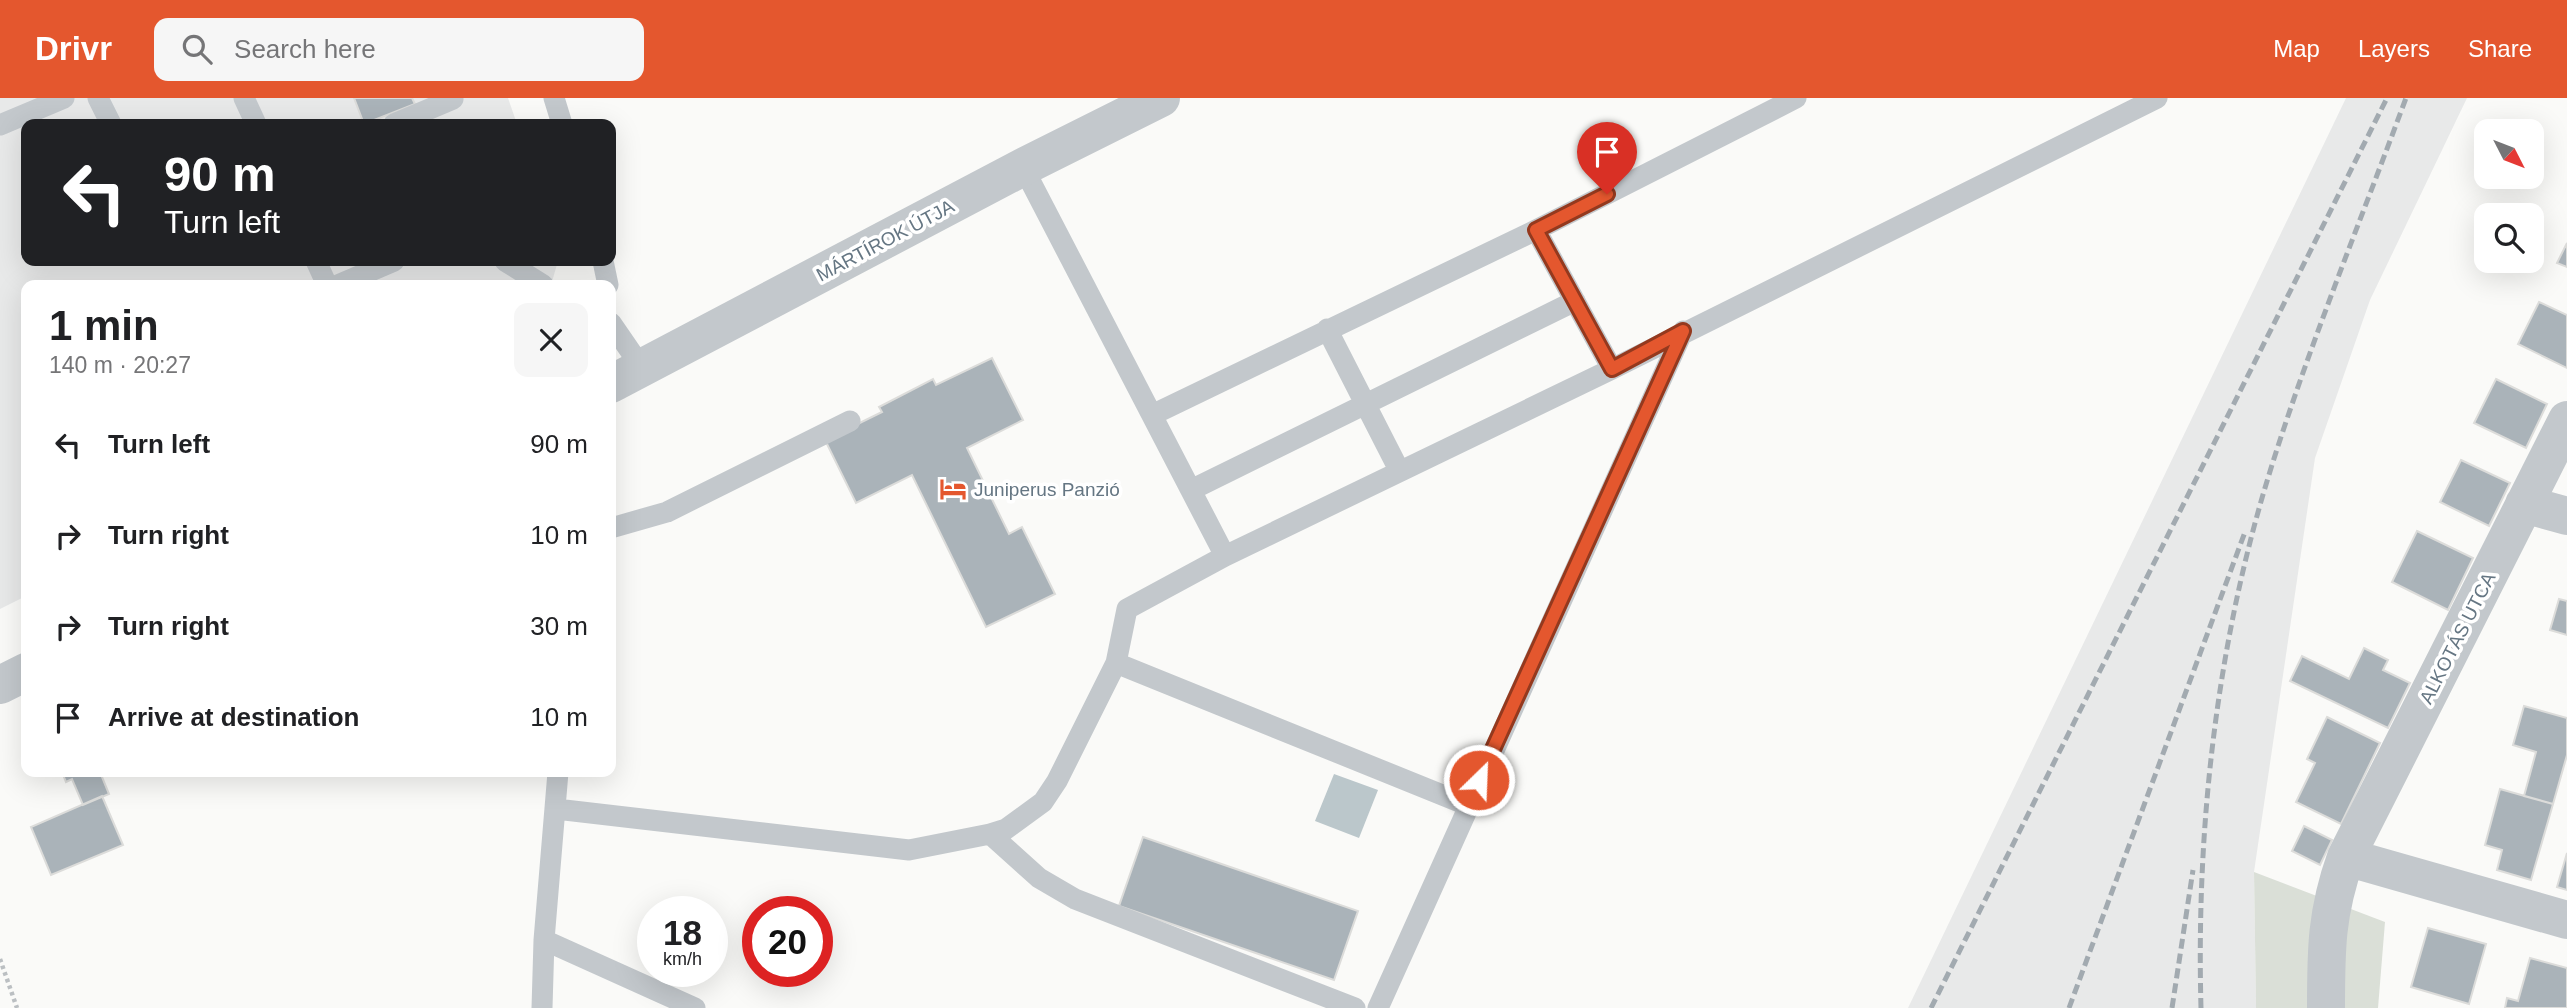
<!DOCTYPE html>
<html lang="en">
<head>
<meta charset="utf-8">
<style>
  body { margin:0; font-family:Helvetica,sans-serif; background:#f6f6f6; color:#202124; height:100vh; display:flex; flex-direction:column; font-size:26px; white-space:nowrap }
  * { box-sizing:border-box; margin:0 }
  p { font-size:23px; color:#757577 }
  .icon { flex:none; width:38px; height:38px; fill:none; stroke:currentColor; stroke-width:2; stroke-linecap:round; stroke-linejoin:round }
  .map { position:relative; flex:1; overflow:hidden }
  .side { position:absolute; left:21px; top:182px; width:595px; height:497px; display:flex; flex-direction:column; background:#fff; border-radius:14px; box-shadow:0 7px 28px #0002 }
  .side>* { flex:none }
  .banner { position:absolute; left:21px; top:21px; width:595px; height:147px; border-radius:14px; box-shadow:0 7px 28px #0002; background:#202124; color:#fff; overflow:hidden }
  .needle { width:46px; rotate:132deg }
  .fabs { position:absolute; left:2474px; top:21px; display:grid; gap:14px }
  .fabs a { display:grid; place-items:center; width:70px; height:70px; border-radius:14px; background:#fff; box-shadow:0 7px 28px #0002; font-size:35px }
  .speed { position:absolute; left:637px; top:798px; display:flex; gap:14px; font-size:35px; font-weight:700; text-align:center }
  .speed>* { display:grid; place-content:center; width:91px; height:91px; border-radius:50%; background:#fff; box-shadow:0 7px 28px #0002; line-height:1 }
  .speed small { font-size:18px; font-weight:400 }
  .speed .limit { border:10px solid #d22; background:#fff; color:#111 }
  .pin { position:absolute; display:grid; place-items:center; width:60px; height:60px; color:#fff; margin:-72px -30px; border-radius:50% 50% 50% 0; rotate:-45deg; box-shadow:0 0 7px #0007 }
  .pin .icon { rotate:45deg }
  .me { position:absolute; width:77px; margin:-38px; rotate:24deg; stroke-linejoin:round; filter:drop-shadow(0 0 5px #0008) }
  .turn { display:flex; align-items:center; gap:24px; height:147px; padding:0 28px; font-size:32px }
  .turn .icon { width:91px; height:91px; stroke-width:2.5 }
  .turn b { display:block; font-size:49px; line-height:60px }
  .round { display:grid; place-items:center; flex:none; width:74px; height:74px; border-radius:14px; background:#f6f6f6 }
  .head { display:flex; align-items:center; justify-content:space-between; height:119px; padding:0 28px }
  h1 { font-size:42px; font-weight:600; line-height:52px }
  ul { padding:0; list-style:none }
  li { display:flex; align-items:center; gap:21px; height:91px; padding:0 28px }
  li div { flex:1 }
  li b { display:block; font-size:26px }
  li em { font-style:normal }
  header { display:flex; align-items:center; gap:42px; box-sizing:border-box; height:98px; padding:0 35px; background:#e4572e; color:#fff }
  header strong { font-size:33px }
  nav { display:flex; gap:38px; margin-inline-start:auto; font-size:24px }
  .search { width:490px; height:63px; background:#f6f6f6; display:flex; align-items:center; gap:18px; box-sizing:border-box; padding:0 24px; border-radius:14px; color:#757577; font-size:26px }
  .map>svg:first-child { display:block }
  .built { fill:#e8e9e9 }
  .green { fill:#dadfd7 }
  .water { fill:#bbc7cb }
  .building { fill:#aab3b9; stroke:#dcdcda; stroke-width:2 }
  .lines { fill:none; stroke-linecap:round; stroke-linejoin:round }
  .path { stroke:#bbbfc2; stroke-width:4.5; stroke-dasharray:3.5 3.5; stroke-linecap:butt }
  .service { stroke:#c3c8cc; stroke-width:21 }
  .minor { stroke:#c3c8cc; stroke-width:38 }
  .tertiary { stroke:#c3c8cc; stroke-width:38 }
  .rail { stroke:#a2aab0; stroke-width:5; stroke-dasharray:10 5; stroke-linecap:butt }
  .route-casing { stroke:#94391e; stroke-width:18 }
  .route { stroke:#e4572e; stroke-width:12 }
  .labels { text-anchor:middle; stroke-width:7; stroke-linejoin:round; paint-order:stroke }
  .street-label { font-size:19px; fill:#657683; stroke:#fff }
  .poi-label { font-size:19px; fill:#657683; stroke:#fff; text-anchor:start }
</style>
</head>
<body>
<header>
<strong>Drivr</strong>
<div class="search"><svg class="icon" aria-label="search" viewBox="0 0 24 24"><circle cx="10" cy="10" r="6"/><path d="M15 15l6 6"/></svg>Search here</div>
<nav><a>Map</a><a>Layers</a><a>Share</a></nav>
</header>
<div class="map">
<svg width="2567" height="910" viewBox="0 0 2567 910">
  <rect width="100%" height="100%" fill="#fafaf8"/>
  <path class="built" d="M0 0H508L517 26H26V163H558L551 187H26V498L0 511Z
    M2346 0H2467L2370 202 2315 360 2254 774 2256 910H1908Z"/>
  <path class="green" d="M2254 774 2385 824 2378 910H2256Z"/>
  <path class="water" d="M1334 676 1378 692 1359 740 1315 723Z"/>
  <path class="building" d="M354 0H412L415 6 364 26Z
    M2567 145V169L2557 165Z
    M2539 204 2567 217V270L2518 246Z
    M992 260 1023 322 967 350 1009 436 1022 429 1055 496 986 529 912 377 856 405 825 342 882 314 879 309 933 281 936 287Z
    M2496 281 2547 306 2526 350 2474 325Z
    M2461 362 2510 385 2489 428 2440 404Z
    M2417 433 2473 460 2448 512 2392 484Z
    M2559 501 2567 503V537L2550 532Z
    M2364 550 2388 562 2383 572 2410 585 2388 630 2290 583 2302 558 2349 581Z
    M2524 608 2567 620V657L2553 706 2524 698 2536 654 2513 647Z
    M2327 619 2380 645 2341 726 2296 704 2315 665 2307 661Z
    M62 674H100L109 696 83 707 72 681 66 684Z
    M2500 691 2553 706 2531 782 2497 772 2502 752 2485 747Z
    M102 698 123 747 51 777 31 729Z
    M2304 728 2332 742 2320 767 2292 753Z
    M1143 739 1358 813 1334 882 1119 808Z
    M2567 755V792L2557 789Z
    M2428 830 2486 846 2469 906 2411 889Z
    M2530 860 2567 870V910H2505L2507 900 2518 903Z"/>
  <g class="lines">
    <path class="path" d="M0 861 17 910"/>
    <path class="service" d="M98 0 111 26
      M244 0 256 26
      M554 0 562 26
      M394 26 453 1
      M0 27 64 0
      M1023 69 1225 458
      M1536 132 1612 271
      M316 163 327 187
      M505 163 543 187
      M603 163 608 187
      M338 187 394 163
      M611 225 642 270
      M1327 231 1399 372
      M1152 317 1536 132 1796 0
      M1191 392 1575 203
      M611 430 667 414 850 323
      M1467 707 1116 565 1127 511 1225 458 1612 271 2157 0
      M556 711 909 752 990 736 1006 731 1043 704 1057 683 1116 565
      M990 736 1039 780 1075 801 1355 910
      M544 842 695 910
      M542 910 544 842 558 674
      M1378 910 1683 233"/>
    <path class="minor" d="M2524 406 2567 418
      M2346 759 2567 822
      M2326 910C2326 852 2326 815 2346 759L2567 322"/>
    <path class="tertiary" d="M611 286 1023 69 1161 0
      M0 587 26 574"/>
    <path class="rail" d="M1931 910 2387 0
      M2069 910 2245 434
      M2172 910 2193 772
      M2201 910C2196 728 2217 541 2272 367 2311 243 2361 122 2406 0"/>
  </g>
  <g class="lines">
    <g class="route-casing">
      <path id="route" d="M1479 682 1683 233 1612 271 1536 132 1607 96"/>
    </g>
    <use href="#route" class="route"/>
  </g>
  <defs>
    <g id="hotel-bare" transform="scale(2.1)"><path d="M-6-4.5h1.5V1H6V5H4.5V3h-9V5H-6ZM-4 0a1.8 1.8 0 1 1 3.6 0ZM.5 0V-2.5h3Q6-2.5 6 0Z" fill="#e4572e" stroke="#fff" stroke-width="2.5" paint-order="stroke"/></g>
  </defs>
  <g fill-rule="evenodd">
    <use href="#hotel-bare" x="953" y="391"/>
  </g>
  <g class="labels">
    <g class="street-label">
      <text transform="translate(885 142) rotate(-28)" y="7">MÁRTÍROK ÚTJA</text>
      <text transform="translate(2457 540) rotate(-63)" y="7">ALKOTÁS UTCA</text>
    </g>
    <g class="poi-label">
      <text x="974" y="398">Juniperus Panzió</text>
    </g>
  </g>
</svg>
<div class="fabs">
<a><svg class="needle" viewBox="-14 -14 28 28"><path d="M0-13l5 13h-10z" fill="#e53935"/><path d="M0 13l5-13h-10z" fill="#757577"/></svg></a>
<a><svg class="icon" aria-label="search" viewBox="0 0 24 24"><circle cx="10" cy="10" r="6"/><path d="M15 15l6 6"/></svg></a>
</div>
<div class="speed"><div>18<small>km/h</small></div><div class="limit">20</div></div>
<div class="pin" style="left:1607px;top:96px;background:#d93025"><svg class="icon" aria-label="arrive" viewBox="0 0 24 24"><path d="M6 21V4h12l-3 4 3 4H6"/></svg></div>
<svg class="me" style="left:1479px;top:682px" viewBox="-20 -20 40 40"><circle r="17" fill="#e4572e" stroke="#fff" stroke-width="3"/><path d="M0-11L8 9 0 5-8 9z" fill="#fff"/></svg>
<div class="banner">
<div class="turn"><svg class="icon" aria-label="left" viewBox="0 0 24 24"><path d="M17 20v-9H6M10 6l-5 5 5 5"/></svg><div><b>90 m</b>Turn left</div></div>
</div>
<section class="side">
<div class="head"><div><h1>1 min</h1><p>140 m · 20:27</p></div><a class="round"><svg class="icon" aria-label="close" viewBox="0 0 24 24"><path d="M6 6l12 12M18 6L6 18"/></svg></a></div>
<ul>
<li><svg class="icon" aria-label="left" viewBox="0 0 24 24"><path d="M17 20v-9H6M10 6l-5 5 5 5"/></svg><div><b>Turn left</b></div><em>90 m</em></li>
<li><svg class="icon" aria-label="right" viewBox="0 0 24 24"><path d="M7 20v-9h11M14 6l5 5-5 5"/></svg><div><b>Turn right</b></div><em>10 m</em></li>
<li><svg class="icon" aria-label="right" viewBox="0 0 24 24"><path d="M7 20v-9h11M14 6l5 5-5 5"/></svg><div><b>Turn right</b></div><em>30 m</em></li>
<li><svg class="icon" aria-label="arrive" viewBox="0 0 24 24"><path d="M6 21V4h12l-3 4 3 4H6"/></svg><div><b>Arrive at destination</b></div><em>10 m</em></li>
</ul>
</section>
</div>
</body>
</html>
